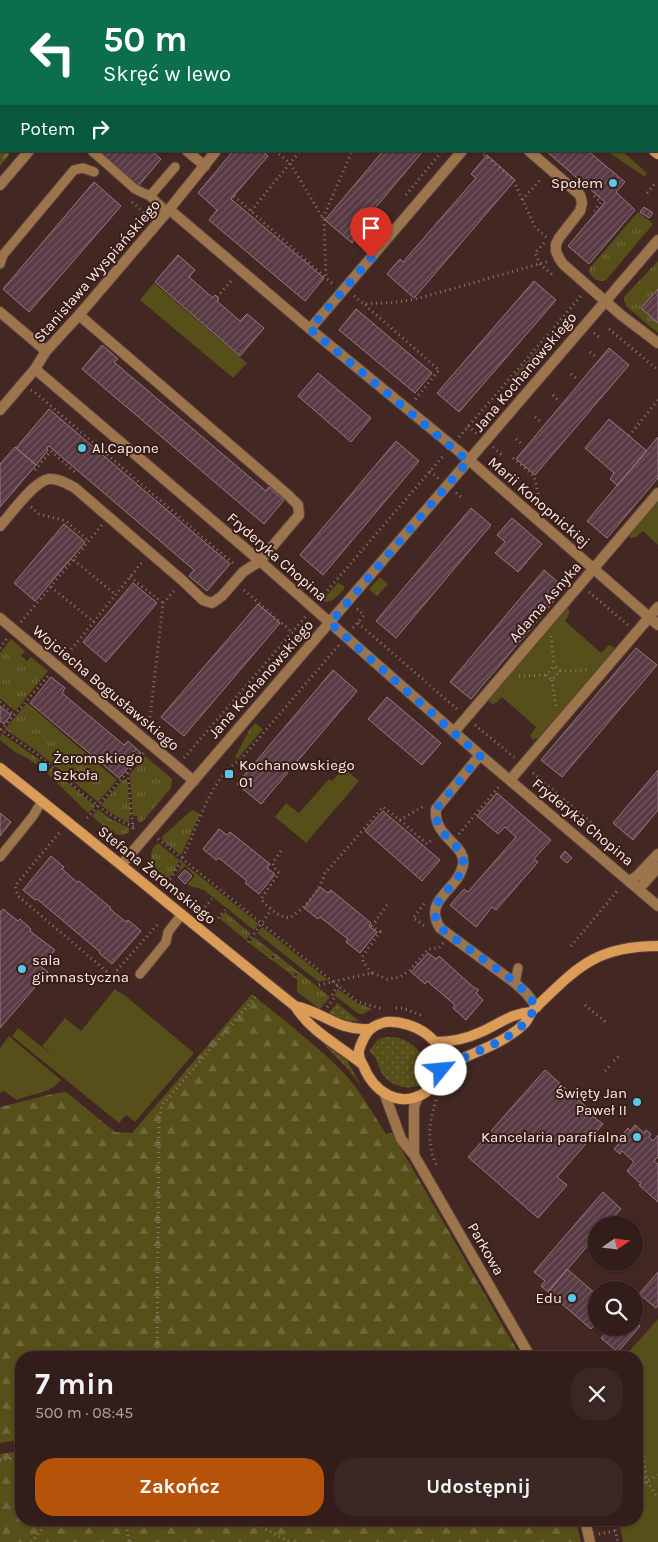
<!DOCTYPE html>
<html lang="pl">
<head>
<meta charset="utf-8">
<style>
  body { margin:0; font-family:Karla,sans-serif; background:#3a2623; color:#f1f3f6; height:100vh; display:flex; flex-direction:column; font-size:19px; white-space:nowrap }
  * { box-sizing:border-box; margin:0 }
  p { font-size:16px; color:#a8a2a2 }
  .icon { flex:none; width:28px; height:28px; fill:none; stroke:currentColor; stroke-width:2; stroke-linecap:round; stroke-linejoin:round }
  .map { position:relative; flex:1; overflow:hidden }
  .drawer { position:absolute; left:15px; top:1351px; width:628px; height:175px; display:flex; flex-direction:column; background:#321d1a; border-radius:20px; box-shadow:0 1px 4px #0004,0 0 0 1px #4d3b39 }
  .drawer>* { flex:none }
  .top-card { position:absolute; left:0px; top:0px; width:659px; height:152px; box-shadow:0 1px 4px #0004,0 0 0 1px #4d3b39; background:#0b6e4f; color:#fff; overflow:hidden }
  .needle { width:32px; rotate:76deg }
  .tools { position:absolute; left:588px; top:1216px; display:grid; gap:10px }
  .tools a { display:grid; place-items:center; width:55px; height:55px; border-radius:50%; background:#321d1a; box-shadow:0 1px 4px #0004,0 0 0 1px #4d3b39; font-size:25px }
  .pin { position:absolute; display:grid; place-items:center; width:42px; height:42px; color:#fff; margin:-51px -21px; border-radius:50% 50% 50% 0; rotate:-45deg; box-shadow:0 0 5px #0007 }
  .pin .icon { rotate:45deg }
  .me { position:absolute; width:55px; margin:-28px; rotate:62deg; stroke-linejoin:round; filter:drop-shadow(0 0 4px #0008) }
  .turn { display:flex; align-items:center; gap:18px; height:105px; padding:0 20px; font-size:22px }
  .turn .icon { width:65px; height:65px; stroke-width:2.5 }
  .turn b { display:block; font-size:35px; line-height:42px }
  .then { display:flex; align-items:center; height:48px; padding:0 20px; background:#0003; gap:10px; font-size:19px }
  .round { display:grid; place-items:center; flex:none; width:52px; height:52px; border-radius:20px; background:#3a2623 }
  .head { display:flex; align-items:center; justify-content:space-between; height:85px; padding:0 20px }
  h1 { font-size:30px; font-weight:700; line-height:38px }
  .primary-button { display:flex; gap:10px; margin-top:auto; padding:10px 20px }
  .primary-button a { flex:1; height:58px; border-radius:20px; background:#b45309; color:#fff; font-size:20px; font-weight:700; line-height:58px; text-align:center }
  .primary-button a+a { background:#3a2623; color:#f1f3f6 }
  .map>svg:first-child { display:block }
  .grass { fill:url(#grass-tufts) }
  .forest { fill:url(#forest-firs) }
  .park { fill:#564f1a }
  .garden { fill:url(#garden-dots) }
  .building { fill:url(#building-hatch); stroke:#987882 }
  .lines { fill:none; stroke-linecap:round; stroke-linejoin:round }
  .lane-casing { stroke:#5c433e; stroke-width:11 }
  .street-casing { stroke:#5c433e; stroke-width:12 }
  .secondary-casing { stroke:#5c433e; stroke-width:12 }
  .path { stroke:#8d7672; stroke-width:3; stroke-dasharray:1 4; stroke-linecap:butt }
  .lane { stroke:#9d754c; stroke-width:9 }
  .street { stroke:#9d754c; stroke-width:10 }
  .secondary { stroke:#db9c58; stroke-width:10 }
  .route { stroke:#1a73e8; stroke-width:9; stroke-dasharray:0 16.2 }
  .poi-dot { fill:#59c8e4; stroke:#381d18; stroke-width:2 }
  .labels { text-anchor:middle; stroke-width:4; stroke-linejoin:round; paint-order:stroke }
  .poi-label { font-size:15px; fill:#feece8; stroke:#381d18; text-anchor:end }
  .street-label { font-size:15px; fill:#feece8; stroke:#381d18 }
</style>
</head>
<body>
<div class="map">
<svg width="658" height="1542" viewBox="0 0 658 1542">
  <defs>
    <pattern id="grass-tufts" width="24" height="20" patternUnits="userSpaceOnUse" patternTransform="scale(1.25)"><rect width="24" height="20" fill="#564f1a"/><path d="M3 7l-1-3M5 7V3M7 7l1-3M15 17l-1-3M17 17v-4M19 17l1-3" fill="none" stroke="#6f683b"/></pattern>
    <pattern id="forest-firs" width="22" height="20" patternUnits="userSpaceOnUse" patternTransform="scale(1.25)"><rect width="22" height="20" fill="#564f1a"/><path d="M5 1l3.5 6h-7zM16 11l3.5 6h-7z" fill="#6f683b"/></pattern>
    <pattern id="garden-dots" width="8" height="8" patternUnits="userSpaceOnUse" patternTransform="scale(1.25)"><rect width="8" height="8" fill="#564f1a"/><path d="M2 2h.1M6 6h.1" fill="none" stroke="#6f683b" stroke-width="1.8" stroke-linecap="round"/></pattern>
    <pattern id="building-hatch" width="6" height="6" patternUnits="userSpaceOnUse" patternTransform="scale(1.25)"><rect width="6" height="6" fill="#573a44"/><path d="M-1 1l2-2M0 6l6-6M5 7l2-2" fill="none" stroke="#70575f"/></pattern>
  </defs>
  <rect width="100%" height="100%" fill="#422722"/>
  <path class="grass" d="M607 151H622L647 173 645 177Z
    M638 212 653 224 607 279C600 284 594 279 589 273V269Z
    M658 261V333L627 307 624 301V297Z
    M539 348 547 355 520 385 512 379Z
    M380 577 388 584 377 596 369 589Z
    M338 583 344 586V589C337 596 333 604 322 601Z
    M11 639 25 651 21 656 27 661 31 657 48 671 15 711 0 698V653Z
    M27 703 117 780 98 802 38 752 5 729Z
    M255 723 263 729 237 759 235 757 250 729Z
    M1 733 41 761 37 765 27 758 15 752 0 740Z
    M145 756 172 779 171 788 143 821 139 823 137 816H133L130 774Z
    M50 768 95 806 88 813 47 773Z
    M125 779 127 780 131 816H129V823L111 813 101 805 122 781Z
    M98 809 109 818 129 828V832C116 842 102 824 92 816Z
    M192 810 200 814 181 855 163 841 162 837Z
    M158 843 179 860 175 870 169 878C155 873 143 854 158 843Z
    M182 862 259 924 254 930 204 890 187 885 195 876 185 866 178 873Z
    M225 912 251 934 246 940 219 918Z
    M262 927 328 980 319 982 257 933Z
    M254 937 274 953 270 959 249 943Z
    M276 954 297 971 293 976 272 960Z
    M299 972 330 997 320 1009 297 992V979L295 978Z
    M338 989 357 1003 372 1009 363 1014H359L334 995Z"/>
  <path class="forest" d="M1 27V151H12L0 166Z
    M252 994C282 1019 314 1043 342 1071 360 1090 372 1112 386 1134L392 1133 521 1357 21 1358V1444L19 1440 0 1443V1107L52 1094 66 1092 115 1132 132 1133Z
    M21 1451V1520H576L581 1542H0V1454Z"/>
  <path class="park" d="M154 283 247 363 233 378 140 300Z
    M658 499V545L643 531 636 537 630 538 629 535Z
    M565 608H568C571 614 568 616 565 621L601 653 609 645 614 647V653L540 737 533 740 530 736 536 727 502 697 497 702 492 704 489 701 488 698Z
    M344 768 359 781 306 843 275 817 286 803 299 813 329 779 332 781Z
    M115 989 118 992 123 994 194 1053 135 1122 126 1115 119 1123 12 1036 18 1028 56 1058 42 1046 65 1018 81 1031Z
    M9 1036 61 1080C50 1094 33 1093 17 1100L4 1091 0 1093V1048Z
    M658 1319V1542H623L619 1520H636V1358L624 1357Z"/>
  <path class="garden" d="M337 1003 359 1021H345L328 1014Z
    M388 1037C396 1037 404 1038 411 1044 419 1049 420 1056 431 1057 431 1068 430 1080 419 1085 407 1091 390 1085 383 1075 377 1066 378 1057 369 1051L378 1039Z
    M319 1039 346 1058 361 1086 347 1068Z"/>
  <path class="building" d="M257 0H293L256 1Z
    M542 0H586L587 1H544Z
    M1 111V151L0 153V113Z
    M98 151H152L161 159 138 186Z
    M233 151H262L268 156 231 199 324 278 305 301 209 220 217 210 198 193Z
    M383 151H423L360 226 364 229 352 243 325 220Z
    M546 151H588L625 182 616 192 635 210 589 264 568 246 605 202Z
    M487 155 515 180 414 298 387 274 400 259 403 262 476 178 471 174Z
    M94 182 121 206 29 312 3 289Z
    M644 207 653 213 649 218 640 212Z
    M178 255 195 270 189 277 213 298 215 295 219 299 217 301 240 321 247 314 264 328 240 356 155 282Z
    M534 281 556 300 459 412 437 393Z
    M658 289V323L641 308Z
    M356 309 432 373 415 393 339 330Z
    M102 345 118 359 114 362 266 491 269 487 284 500 264 524 82 369Z
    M609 348 629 365 535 475 516 459Z
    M318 373 371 418 351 442 298 396Z
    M49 409 230 564 207 591 189 576 194 570 49 446 47 448 48 450 36 465 16 448Z
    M609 419 647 451 617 485 610 479 614 473 585 448Z
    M658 437V478L607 538 587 521Z
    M396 441 419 461 323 575 300 555Z
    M15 447 36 465 0 507V464Z
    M471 508 491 525 396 638 376 621Z
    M512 518 542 544 518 572 495 553 505 542 497 535Z
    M64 524 85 542 35 601 14 583Z
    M544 570 565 588 471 699 450 682Z
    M133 583 157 603 106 662 83 642Z
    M258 604 280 623 184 736 161 717Z
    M636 648 657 665 562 777 541 760Z
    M333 670 357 691 261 804 237 784Z
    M51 677 65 688 62 693 124 745 128 741 141 753 119 778 30 703Z
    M387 697 441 743 422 765 368 719Z
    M0 706 11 715 4 724 0 721Z
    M658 770V810L633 840 613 823Z
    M497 793 551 840 534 859 538 862 496 910 492 907 476 927 450 905 464 889 468 892 516 837 505 827 498 834 477 816Z
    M383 811 440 860 422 881 365 831Z
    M0 813 11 822 0 836Z
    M219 829 227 835 230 832 270 864 267 868 275 874 259 894 245 883 247 881 219 858 216 860 203 849Z
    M565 851 572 858 567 863 560 857Z
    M51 856 64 867 62 869 77 882 79 881 111 908 110 909 126 922 128 920 141 931 112 964 99 953 100 952 37 899 35 900 23 890Z
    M185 870 192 876 185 884 178 877Z
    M320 887 328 893 331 890 371 923 369 926 377 932 360 953 346 942 348 939 320 917 318 919 304 908Z
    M3 909 18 921 20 919 31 929 30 931 55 950 44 963 42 961 39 965 48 972 0 1028V912Z
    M428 953 436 959 439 956 472 986 479 990 476 993 483 1000 466 1020 453 1008 455 1005 427 981 425 984 411 972Z
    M545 1070 592 1112 590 1114 603 1124 557 1177 567 1185 538 1218 468 1157Z
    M635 1125 644 1133 646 1130 651 1134 649 1137 653 1141 658 1135V1157L654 1161 658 1164V1202L639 1185 641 1184 627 1171 634 1162 622 1151 620 1154 614 1149 626 1136 623 1134 628 1128 630 1131Z
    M603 1192 621 1209 606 1225H596V1236L548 1292 541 1286 545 1281 534 1272Z
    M567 1269 596 1294V1323L591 1329 548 1292Z
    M658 1272V1305L656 1308 639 1294Z
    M634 1320 640 1326 618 1352 601 1338 610 1328H634Z"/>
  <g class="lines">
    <g class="lane-casing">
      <path id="lane" d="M78 1V0
        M92 151 135 189 150 196
        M167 212 150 196 175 167
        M0 264 3 255 74 170 83 168 94 172
        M0 857 33 816 42 801
        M140 974 166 942 168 932 182 914
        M515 983 518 968"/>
    </g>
    <g class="street-casing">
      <path id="street" d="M17 0 18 1
        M606 0 608 1
        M319 1 320 0
        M345 1 346 0
        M187 151 205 166
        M529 151 580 195 582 203 580 211 559 238 556 244V251L559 258 563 264 621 315 658 343
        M0 185 29 151
        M170 210 310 329 461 453 658 625
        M0 312 46 351
        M310 329 462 151
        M35 369 260 561 480 755 658 906
        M0 410 35 369 46 351 79 315 167 212 216 151
        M0 526C11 514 34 481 49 479 59 478 67 484 75 488L183 581 203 600 212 603 222 596 243 572 260 561 299 515 298 505 288 495 79 315
        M0 618 194 781
        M454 732 658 493
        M480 755 436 809C433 838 467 844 463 865 458 891 422 899 440 928L515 983 526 993 537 1007
        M510 780 658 607
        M122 864 658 240
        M630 881 638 875 658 854
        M639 889 658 867
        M385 1095 401 1139 414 1155 531 1358
        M414 1155V1107L418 1096
        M585 1520 590 1542"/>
    </g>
    <g class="secondary-casing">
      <path id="secondary" d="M476 0 478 1
        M654 151 658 154
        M0 768C99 846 196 927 295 1006 311 1032 339 1045 362 1064
        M295 1006C323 1012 338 1031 369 1029
        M386 1022C413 1020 452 1041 440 1074 437 1081 433 1087 426 1092 399 1110 373 1091 363 1065 361 1062 359 1058 359 1054 358 1049 361 1045 363 1040 368 1029 374 1025 386 1022Z
        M435 1042C451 1042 466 1039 481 1032 499 1024 512 1013 531 1012
        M441 1070C463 1055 489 1050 510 1035 515 1032 521 1027 525 1023 528 1019 530 1014 533 1010 576 969 594 946 658 946"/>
    </g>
    <path class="path" d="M211 0 212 1
      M630 0 631 1
      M39 1 40 0
      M117 1 118 0
      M183 1 184 0
      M242 1 243 0
      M658 23V24
      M0 24 1 22
      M658 57V58
      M0 60H1
      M275 151 290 163 324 220 326 278
      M480 151 513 179 535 227 547 238
      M647 193 656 182
      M406 195 442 151
      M234 196 334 285
      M594 196 601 202 594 211
      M522 200 542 178
      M132 202 148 216
      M251 211 300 151
      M323 218 352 151
      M544 243 535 253 540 264 554 276
      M354 296 364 304 399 302 420 298 549 261
      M217 297 233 279
      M365 305 439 370 414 401
      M609 329 658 370
      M594 333 601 339
      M590 352 597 358
      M571 374 578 380
      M31 390 37 394 235 565
      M553 395 560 402
      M535 417 542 423
      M468 426 477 434
      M629 436 658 400
      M459 437 581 296
      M516 439 523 445
      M493 447 502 455
      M513 458 534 476 541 505 540 506
      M35 470 51 451 76 473
      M430 471 439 479
      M456 493 464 499
      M31 507 39 514 66 521 89 541
      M74 560 116 595
      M130 577 163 603
      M51 587 94 622
      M244 590 292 632
      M589 592 628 625
      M321 598 444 455
      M357 609 364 615
      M21 622 102 525
      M358 623 457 709
      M353 628 366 613
      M551 636 554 666
      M0 648 7 638
      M65 657 143 561
      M560 671 554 666 546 675 552 680 560 671 588 670
      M519 676 546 675
      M552 680 556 707
      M0 702 14 715
      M475 725 515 758
      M149 727 163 603 176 589
      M0 729C12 738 26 746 38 755 63 775 107 821 137 827
      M1 730 49 675
      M184 758 306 616
      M128 773 133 829
      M533 773 594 825 595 836
      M87 818 144 753
      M400 820 427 844 433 839
      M59 833 15 886 18 896 112 976 158 924
      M459 834 500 785
      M158 839 358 1002 383 1009
      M281 851C274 862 269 863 279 873L261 899C269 908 277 916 289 918 303 911 321 888 325 873L383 807 400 820 424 806
      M167 883C196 848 201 784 241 759L339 645
      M424 904 413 918 426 927
      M205 907 212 899
      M218 918 225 910
      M248 942 271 910
      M571 946 619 889
      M271 959 277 951
      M372 973 363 962 362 957 380 932 372 926 387 905
      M294 977 299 969
      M319 985 372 973 387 979 400 977 410 970 428 949 439 948 443 943
      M332 995 338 985
      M585 1005 608 1024
      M327 1007 334 998
      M396 1008H402L421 1015
      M614 1061 619 1056
      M605 1071 610 1066
      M436 1100C429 1122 426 1144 437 1166
      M157 1358 159 1120 162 1105 257 995
      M636 1407 647 1482
      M0 1460 21 1457
      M636 1465 658 1498
      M636 1488 658 1475
      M125 1520 129 1542
      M248 1520 290 1542
      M613 1520 618 1542
      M599 1534 615 1531
      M31 1542 50 1520"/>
    <use href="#lane" class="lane"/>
    <use href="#street" class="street"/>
    <use href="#secondary" class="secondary"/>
  </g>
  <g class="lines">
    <path class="route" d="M371 258 310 329 468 461 330 623 480 756 436 809C433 838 467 844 463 865 458 891 422 899 440 928L515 982 526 993 537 1007C532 1012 530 1017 525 1022 521 1028 513 1033 507 1037 486 1050 462 1056 441 1070"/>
  </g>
  <g class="poi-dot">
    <circle cx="613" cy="183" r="5"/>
    <circle cx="82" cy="448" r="5"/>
    <rect x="38" y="762" width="10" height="10" rx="2.5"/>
    <rect x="224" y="769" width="10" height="10" rx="2.5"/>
    <circle cx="22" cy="969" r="5"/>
    <circle cx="637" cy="1102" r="5"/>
    <circle cx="637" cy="1137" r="5"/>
    <circle cx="572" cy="1298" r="5"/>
  </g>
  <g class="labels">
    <g class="poi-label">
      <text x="603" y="188">Społem</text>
      <text x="92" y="453" text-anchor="start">Al.Capone</text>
      <text x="53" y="763" text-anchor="start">Żeromskiego<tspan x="53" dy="17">Szkoła</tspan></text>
      <text x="239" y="770" text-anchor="start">Kochanowskiego<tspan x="239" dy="17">01</tspan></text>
      <text x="32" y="965" text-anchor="start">sala<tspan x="32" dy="17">gimnastyczna</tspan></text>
      <text x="627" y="1098">Święty Jan<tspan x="627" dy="17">Paweł II</tspan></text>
      <text x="627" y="1142">Kancelaria parafialna</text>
      <text x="562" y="1303">Edu</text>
    </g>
    <g class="street-label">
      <text transform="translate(97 271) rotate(-49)" y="5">Stanisława Wyspiańskiego</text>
      <text transform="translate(525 372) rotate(-50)" y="5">Jana Kochanowskiego</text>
      <text transform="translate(539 502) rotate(41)" y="5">Marii Konopnickiej</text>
      <text transform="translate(277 557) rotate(41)" y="5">Fryderyka Chopina</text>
      <text transform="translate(545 602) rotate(-49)" y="5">Adama Asnyka</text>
      <text transform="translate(261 679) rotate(-49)" y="5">Jana Kochanowskiego</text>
      <text transform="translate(106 688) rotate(40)" y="5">Wojciecha Bogusławskiego</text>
      <text transform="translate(583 822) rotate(40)" y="5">Fryderyka Chopina</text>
      <text transform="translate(157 875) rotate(39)" y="5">Stefana Żeromskiego</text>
      <text transform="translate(486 1249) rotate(60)" y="5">Parkowa</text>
    </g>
  </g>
</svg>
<div class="tools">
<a><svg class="needle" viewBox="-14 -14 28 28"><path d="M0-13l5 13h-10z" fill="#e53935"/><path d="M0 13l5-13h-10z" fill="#a8a2a2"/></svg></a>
<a><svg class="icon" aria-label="search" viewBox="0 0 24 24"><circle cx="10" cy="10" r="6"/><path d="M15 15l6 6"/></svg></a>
</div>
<div class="pin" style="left:371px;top:258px;background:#d93025"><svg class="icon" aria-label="arrive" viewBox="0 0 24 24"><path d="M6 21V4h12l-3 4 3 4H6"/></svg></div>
<svg class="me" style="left:441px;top:1070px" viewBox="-20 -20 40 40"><circle r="19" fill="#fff"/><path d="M0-13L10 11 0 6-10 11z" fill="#1a73e8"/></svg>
<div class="top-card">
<div class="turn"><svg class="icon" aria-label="left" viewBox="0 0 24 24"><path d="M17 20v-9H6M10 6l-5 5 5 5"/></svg><div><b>50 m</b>Skręć w lewo</div></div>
<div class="then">Potem<svg class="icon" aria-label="right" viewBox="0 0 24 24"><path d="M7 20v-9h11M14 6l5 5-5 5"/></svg></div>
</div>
<section class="drawer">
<div class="head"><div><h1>7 min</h1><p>500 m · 08:45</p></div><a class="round"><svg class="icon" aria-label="close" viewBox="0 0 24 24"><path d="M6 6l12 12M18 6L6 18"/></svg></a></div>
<div class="primary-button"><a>Zakończ</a><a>Udostępnij</a></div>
</section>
</div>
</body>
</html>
